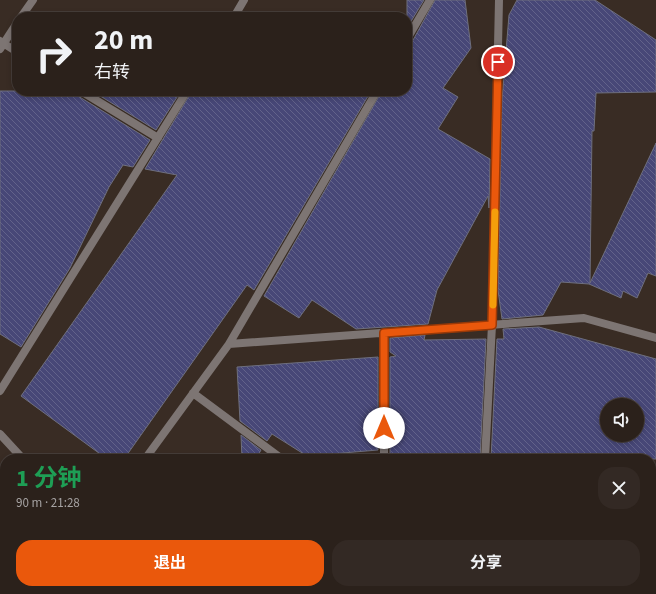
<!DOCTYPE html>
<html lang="zh">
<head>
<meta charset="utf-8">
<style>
  body { margin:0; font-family:"Source Sans 3","Noto Sans SC",sans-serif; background:#332924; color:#f1f3f6; height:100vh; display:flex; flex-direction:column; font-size:15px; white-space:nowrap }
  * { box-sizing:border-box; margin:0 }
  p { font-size:13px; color:#a6a3a3 }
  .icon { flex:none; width:22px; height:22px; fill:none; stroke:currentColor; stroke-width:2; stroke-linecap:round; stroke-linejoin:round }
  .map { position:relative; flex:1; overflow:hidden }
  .sheet { position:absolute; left:0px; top:454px; width:656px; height:140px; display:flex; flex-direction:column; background:#2b211b; border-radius:16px 16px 0 0; box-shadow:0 2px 6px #0003,0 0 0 1px #473e3a }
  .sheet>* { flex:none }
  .top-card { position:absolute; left:12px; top:12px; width:400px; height:84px; border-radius:16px; box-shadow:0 2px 6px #0003,0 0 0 1px #473e3a; background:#2b211b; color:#f1f3f6; overflow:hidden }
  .tools { position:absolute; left:600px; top:398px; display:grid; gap:8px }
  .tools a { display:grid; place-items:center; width:44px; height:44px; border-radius:50%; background:#2b211b; box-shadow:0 2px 6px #0003,0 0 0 1px #473e3a; font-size:20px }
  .pin { position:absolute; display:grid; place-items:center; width:34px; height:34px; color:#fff; margin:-17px; border:2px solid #fff; border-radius:50%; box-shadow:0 1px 4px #0007 }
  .me { position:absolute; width:44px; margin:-22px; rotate:0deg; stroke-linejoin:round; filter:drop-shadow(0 0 3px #0008) }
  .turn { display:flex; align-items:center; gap:14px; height:84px; padding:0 16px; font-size:18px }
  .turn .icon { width:52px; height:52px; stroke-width:2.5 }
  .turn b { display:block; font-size:28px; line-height:34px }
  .round { display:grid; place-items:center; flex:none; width:42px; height:42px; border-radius:16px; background:#332924 }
  .head { display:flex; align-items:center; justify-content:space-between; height:68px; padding:0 16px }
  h1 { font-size:24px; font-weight:700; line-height:30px; color:#1e9e55 }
  .button { display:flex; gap:8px; margin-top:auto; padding:8px 16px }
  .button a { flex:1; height:46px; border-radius:16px; background:#ea580c; color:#fff; font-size:16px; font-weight:700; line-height:46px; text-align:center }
  .button a+a { background:#332924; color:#f1f3f6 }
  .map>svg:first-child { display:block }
  .building { fill:url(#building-back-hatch); stroke:#6e6f7e; fill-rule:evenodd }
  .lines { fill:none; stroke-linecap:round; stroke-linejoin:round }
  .minor { stroke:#7d7573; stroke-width:8 }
  .tertiary { stroke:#7d7573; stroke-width:8 }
  .trunk { stroke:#dcc8c4; stroke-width:11 }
  .route-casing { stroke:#983908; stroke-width:10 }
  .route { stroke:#ea580c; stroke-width:7 }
  .slow { stroke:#f59e0b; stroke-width:7 }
</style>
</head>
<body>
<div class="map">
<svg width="656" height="594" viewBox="0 0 656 594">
  <defs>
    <pattern id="building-back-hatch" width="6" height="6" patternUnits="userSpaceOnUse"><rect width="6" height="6" fill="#474777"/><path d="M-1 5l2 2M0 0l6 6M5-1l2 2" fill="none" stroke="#62628a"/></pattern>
  </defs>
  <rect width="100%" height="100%" fill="#392c24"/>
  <path class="building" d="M407 0H424L407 28Z
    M435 0H465L471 48 443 88 458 97 438 129 490 159 489 208 488 196 437 290 428 324 356 329 312 300 299 318 264 296 382 91H407V44L412 42Z
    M517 0H595L656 40V92L596 93 594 131H592L590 283 656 143V276L648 273 637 298 623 291 621 298 589 284 561 282 543 315 502 319 498 290 502 100 509 15Z
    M0 91H76L78 96 150 140 133 167 123 165 109 187 70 268 21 347 0 334Z
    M92 91H181L156 130Z
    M192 91H371L254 290 247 285 124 459H107L21 396 177 175 145 169Z
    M539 327 656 359V459H491L497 339H504L503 329ZM607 405H637V435H607Z
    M425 335 424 340 486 339 480 459H390V357L396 356 390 352V338Z
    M378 357V450L307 456 272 434 267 441 240 421 237 367Z
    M241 435 261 450 256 459H242Z"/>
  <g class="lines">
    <path class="minor" d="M21 17 33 0
      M234 17 244 0
      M407 39 430 0
      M0 41 17 52
      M0 49 17 23
      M81 91 158 138
      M384 333V459
      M229 344 377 91
      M0 391 187 91
      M193 393 282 459
      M145 459 229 344 584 318 656 338
      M485 459 492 325 499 0
      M349 594 352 589
      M477 594V589"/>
    <path class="tertiary" d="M0 434 23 459
      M146 589 151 594"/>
    <path class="trunk" d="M651 581 656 573
      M642 594 646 589"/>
  </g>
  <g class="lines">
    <g class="route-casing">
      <path id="route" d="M384 428V333L492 325 498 62"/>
    </g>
    <use href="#route" class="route"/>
    <path class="slow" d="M493 305 495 212"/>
  </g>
</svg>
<div class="tools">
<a><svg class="icon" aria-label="sound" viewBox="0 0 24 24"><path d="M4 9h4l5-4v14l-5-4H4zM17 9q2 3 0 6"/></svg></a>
</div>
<div class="pin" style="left:498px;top:62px;background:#d93025"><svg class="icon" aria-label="arrive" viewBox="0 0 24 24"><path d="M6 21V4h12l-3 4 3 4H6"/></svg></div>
<svg class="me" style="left:384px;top:428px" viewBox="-20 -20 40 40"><circle r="19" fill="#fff"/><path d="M0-13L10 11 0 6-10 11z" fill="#ea580c"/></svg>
<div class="top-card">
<div class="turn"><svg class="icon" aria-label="right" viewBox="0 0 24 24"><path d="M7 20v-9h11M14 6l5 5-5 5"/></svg><div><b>20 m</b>右转</div></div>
</div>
<section class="sheet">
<div class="head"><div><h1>1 分钟</h1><p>90 m · 21:28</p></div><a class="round"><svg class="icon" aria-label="close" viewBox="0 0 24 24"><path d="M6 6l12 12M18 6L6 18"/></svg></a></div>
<div class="button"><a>退出</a><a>分享</a></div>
</section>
</div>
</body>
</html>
